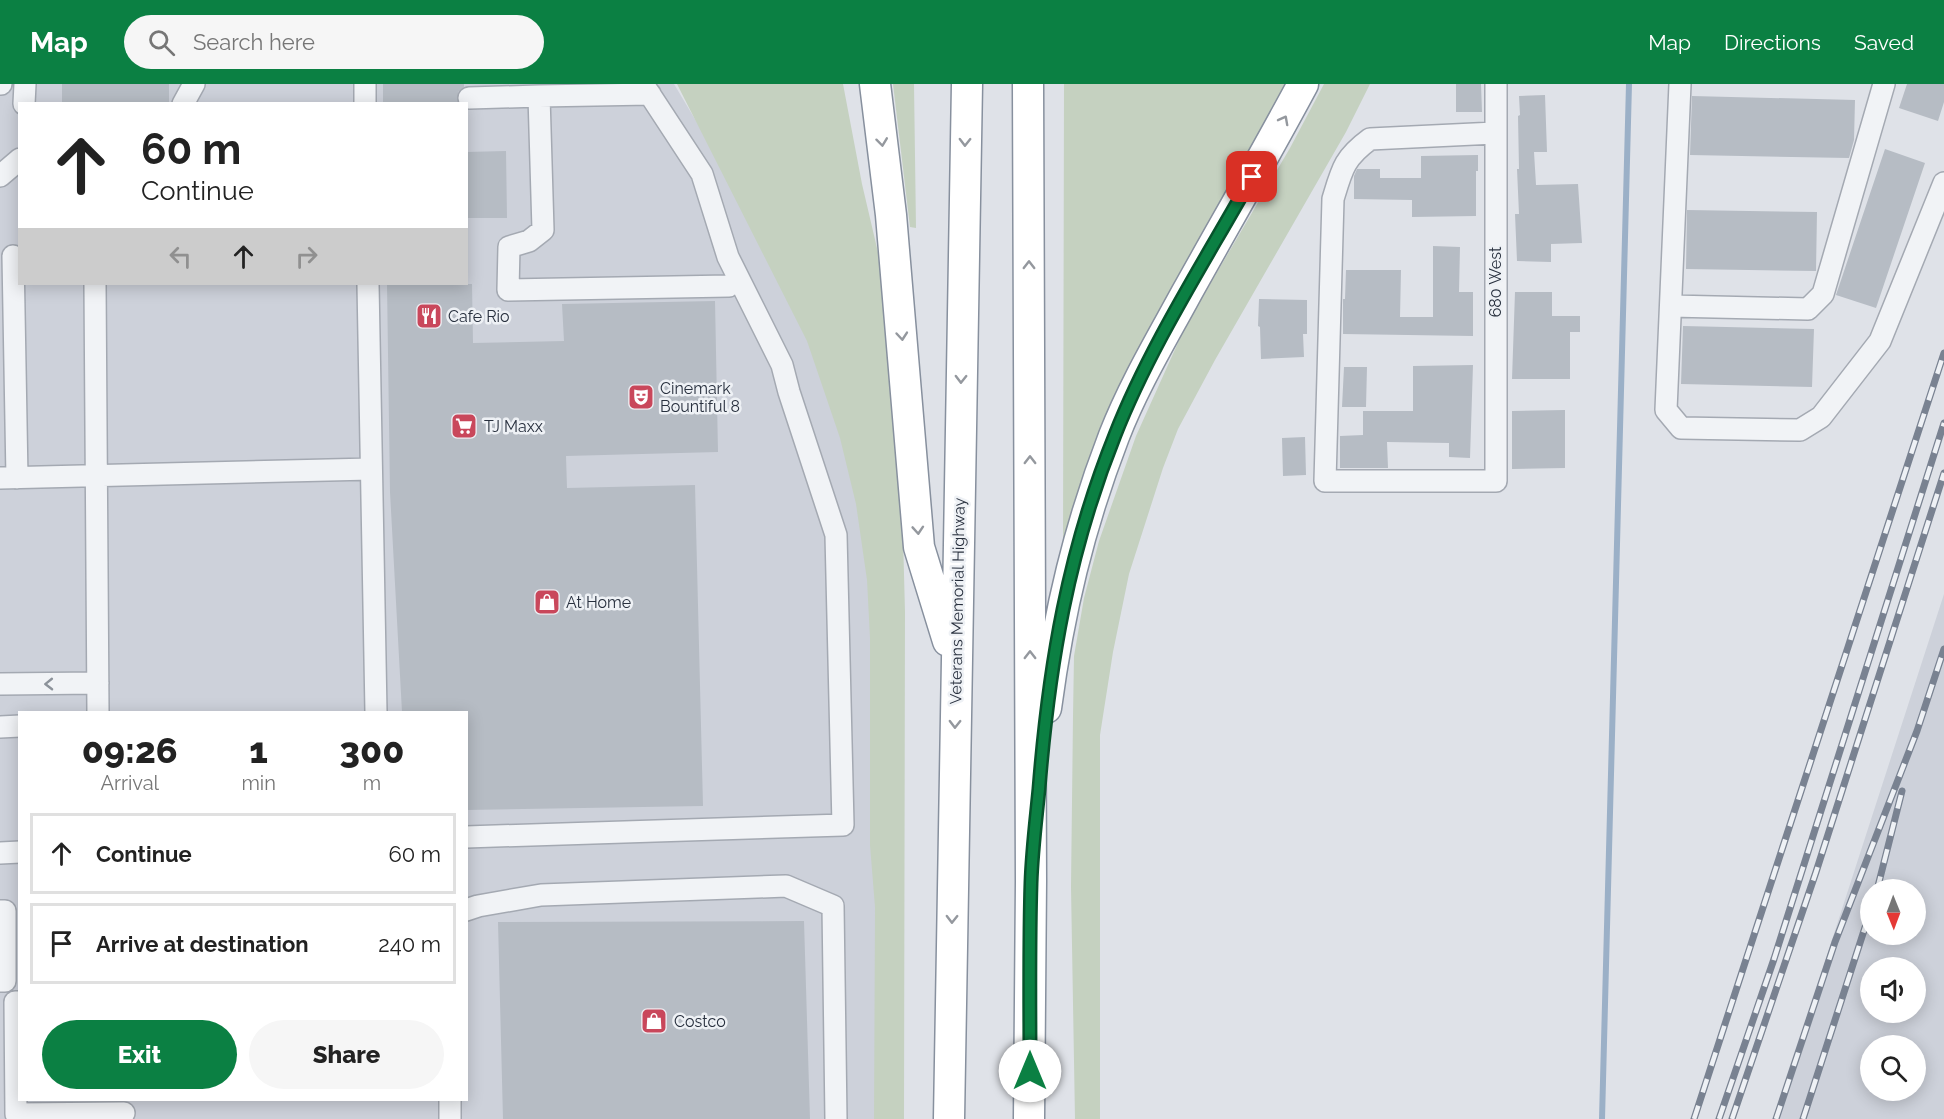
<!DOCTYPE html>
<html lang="en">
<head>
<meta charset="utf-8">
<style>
  body { margin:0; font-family:Raleway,sans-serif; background:#f6f6f6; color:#222; height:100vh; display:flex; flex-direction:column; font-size:22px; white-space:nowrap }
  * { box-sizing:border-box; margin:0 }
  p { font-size:20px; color:#767676 }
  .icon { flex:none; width:33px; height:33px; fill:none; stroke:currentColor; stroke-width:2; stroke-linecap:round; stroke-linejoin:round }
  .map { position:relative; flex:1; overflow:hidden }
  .sheet { position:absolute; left:18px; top:627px; width:450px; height:390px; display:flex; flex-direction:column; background:#fff; border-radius:0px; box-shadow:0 3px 15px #0003 }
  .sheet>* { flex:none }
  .top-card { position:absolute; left:18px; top:18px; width:450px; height:183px; border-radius:0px; box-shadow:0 3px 15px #0003; background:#fff; color:#222; overflow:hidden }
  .needle { width:39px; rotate:179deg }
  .fabs { position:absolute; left:1860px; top:795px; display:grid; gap:12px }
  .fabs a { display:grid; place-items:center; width:66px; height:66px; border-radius:50%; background:#fff; box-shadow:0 3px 15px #0003; font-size:30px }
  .pin { position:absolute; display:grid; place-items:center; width:51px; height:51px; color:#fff; margin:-26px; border-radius:12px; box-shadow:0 3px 9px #0006 }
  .me { position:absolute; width:66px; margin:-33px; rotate:0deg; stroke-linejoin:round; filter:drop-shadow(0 0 4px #0008) }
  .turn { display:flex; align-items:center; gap:21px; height:126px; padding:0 24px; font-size:27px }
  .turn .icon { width:78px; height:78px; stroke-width:2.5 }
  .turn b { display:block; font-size:42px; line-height:51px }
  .lanes { display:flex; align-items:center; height:57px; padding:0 24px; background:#0003; justify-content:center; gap:30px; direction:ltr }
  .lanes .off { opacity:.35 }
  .eta { display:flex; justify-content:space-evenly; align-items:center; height:102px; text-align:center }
  .eta b { font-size:36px; font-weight:800; line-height:42px }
  .primary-button { display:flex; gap:12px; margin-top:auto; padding:12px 24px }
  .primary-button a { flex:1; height:69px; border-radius:36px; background:#0b8043; color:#fff; font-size:24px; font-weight:800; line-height:69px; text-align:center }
  .primary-button a+a { background:#f6f6f6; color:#222 }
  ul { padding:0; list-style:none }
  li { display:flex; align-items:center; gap:18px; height:81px; margin:0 12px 9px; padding:0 12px; border:3px solid #e0e0e0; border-radius:0px }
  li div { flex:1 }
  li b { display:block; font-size:22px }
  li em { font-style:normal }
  header { display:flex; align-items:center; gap:36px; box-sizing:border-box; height:84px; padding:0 30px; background:#0b8043; color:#fff }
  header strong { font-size:28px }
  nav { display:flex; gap:33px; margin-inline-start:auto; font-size:21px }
  .search { width:420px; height:54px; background:#f6f6f6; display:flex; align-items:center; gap:15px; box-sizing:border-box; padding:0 21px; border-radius:33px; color:#767676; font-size:22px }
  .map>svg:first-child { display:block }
  .built { fill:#cdd1da; fill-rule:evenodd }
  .green { fill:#c5d1c0 }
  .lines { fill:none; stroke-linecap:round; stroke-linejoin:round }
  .stream { stroke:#9bb0c7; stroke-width:6 }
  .building { fill:#b6bcc4 }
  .minor-casing { stroke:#a4a9b2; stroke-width:24 }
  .highway-casing { stroke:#87909e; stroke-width:33 }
  .minor { stroke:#f1f3f6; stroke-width:21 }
  .highway { stroke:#fff; stroke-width:30 }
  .rail-casing { stroke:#798291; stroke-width:7 }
  .rail { stroke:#eef1f5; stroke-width:4.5; stroke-dasharray:14; stroke-linecap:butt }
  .oneway { stroke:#94989e }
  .oneway2 { stroke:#8c929a }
  .route-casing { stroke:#07532c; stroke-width:15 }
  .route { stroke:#0b8043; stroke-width:10 }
  .labels { text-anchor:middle; stroke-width:5; stroke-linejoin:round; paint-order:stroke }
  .street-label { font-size:16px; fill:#28303e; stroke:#eef1f5 }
  .poi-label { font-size:16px; fill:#28303e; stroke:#eef1f5; text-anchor:start }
</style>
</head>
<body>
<header>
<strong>Map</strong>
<div class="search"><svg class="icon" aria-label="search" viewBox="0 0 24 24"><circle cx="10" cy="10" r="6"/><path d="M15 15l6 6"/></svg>Search here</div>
<nav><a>Map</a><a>Directions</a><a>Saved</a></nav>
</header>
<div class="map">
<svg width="1944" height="1035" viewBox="0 0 1944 1035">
  <rect width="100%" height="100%" fill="#dfe2e8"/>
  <path class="built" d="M0 0H674L727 89 806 235 879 483 890 1035H0ZM20 20H466V200H20ZM20 628H466V1016H20Z
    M1944 510V1035H1774ZM1870 806H1916V850H1870ZM1870 884H1916V928H1870ZM1870 962H1916V1006H1870Z"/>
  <path class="green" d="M677 0H843L862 100 884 194 901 376 905 528 904 1035H874L875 823 870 761V554L867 496 856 420 840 354 807 257Z
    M893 0H914L916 144 910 143Z
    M1064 0H1296L1063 465Z
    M1324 0H1370L1346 48 1215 276 1178 345 1163 384 1129 490 1113 568 1100 651V1035H1075L1071 803 1073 632 1074 572 1084 514 1099 457 1136 352 1186 241 1290 64Z"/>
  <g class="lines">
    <path class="stream" d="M1602 1035 1629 0"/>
  </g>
  <path class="building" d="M62 0H169V20H62Z
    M383 0H464V3L458 8V20H383Z
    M1456 0H1481L1482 28H1456Z
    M1907 0H1944V18L1938 37 1899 24Z
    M1545 11 1547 68H1534L1536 101 1578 100 1582 159 1551 160V178L1517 177 1515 130H1519L1517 85H1519L1518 32 1520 31 1519 12Z
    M1692 12 1855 16 1854 56 1849 74 1690 71Z
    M1885 65 1925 79 1876 224 1836 211Z
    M506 67 507 134H466V68Z
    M1478 71V87H1476V132L1412 133V116L1354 115V92L1357 85H1380V94H1421V72Z
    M1687 126 1817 128 1816 187 1686 185Z
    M1433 162 1460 163 1459 208H1473V252L1343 250V215H1345L1346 186H1401L1400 233H1433Z
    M387 200H472L473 259 564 257 562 220 715 217 718 368 566 372 567 404 695 401 703 722 466 726V628H402L390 408Z
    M1515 208H1552V232H1580V248H1570V295H1512Z
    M1259 215 1307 216V250H1303L1304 273 1261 275 1260 243 1258 242Z
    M1683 242 1814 245 1812 303 1681 300Z
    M1473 281 1470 374 1449 373V359L1387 358 1388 384H1340V352L1363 351V327H1413V282Z
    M1344 283H1367L1366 323H1342Z
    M1565 326V384L1512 385V327Z
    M1305 353 1306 391 1283 392 1282 354Z
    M804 837 810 1035H503L498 838Z"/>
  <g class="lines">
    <g class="minor-casing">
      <path id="minor" d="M0 0H1
        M365 0V20
        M1680 0 1666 326 1681 344 1800 346 1821 333 1880 257 1944 99
        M650 10 539 12 543 146 529 157 509 163 508 206 729 202
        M469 14 539 12
        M24 20 25 0
        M183 20 194 0
        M1495 49 1370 55C1344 74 1342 85 1333 115L1325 397H1496V0
        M0 92 20 75
        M13 172 17 394
        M95 200 98 628
        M368 200 376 628
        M1671 222 1808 225 1823 210 1884 0
        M0 394 371 385
        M0 600 98 599
        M0 643 20 642
        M466 753 843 741 836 451 789 308 782 281 728 173 702 90 643 0
        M0 769 20 768
        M466 826 478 822 541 811 786 802 833 822 836 1035
        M0 827H5V897H0
        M20 918H15L16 1030 124 1029
        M450 1016V1035"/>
    </g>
    <g class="highway-casing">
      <path id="highway" d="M875 0 891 131 919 463 948 557
        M1028 0 1031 797 1029 1035
        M1046 624C1059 527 1079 443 1114 352 1133 303 1161 256 1186 210 1225 140 1265 71 1303 0
        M949 1035 967 0"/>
    </g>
    <use href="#minor" class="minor"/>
    <use href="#highway" class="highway"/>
    <g class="rail-casing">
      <path id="rail" d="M1877 806 1902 707
        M1694 1035 1944 269
        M1719 1035 1774 875 1944 339
        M1732 1035 1816 788 1944 389
        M1776 1035 1835 858 1917 647 1944 565
        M1803 1035 1870 828"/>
    </g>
    <use href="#rail" class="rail"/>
  </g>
  <defs><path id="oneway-chevron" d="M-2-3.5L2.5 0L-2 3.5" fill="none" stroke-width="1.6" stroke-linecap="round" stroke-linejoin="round" transform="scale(1.5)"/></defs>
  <g class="oneway">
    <use href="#oneway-chevron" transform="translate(1284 36) rotate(-62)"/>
    <use href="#oneway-chevron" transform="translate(882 58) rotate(83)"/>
    <use href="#oneway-chevron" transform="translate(965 58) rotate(91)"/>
    <use href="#oneway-chevron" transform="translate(1029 181) rotate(-90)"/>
    <use href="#oneway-chevron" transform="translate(902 252) rotate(85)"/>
    <use href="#oneway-chevron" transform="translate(961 295) rotate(91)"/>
    <use href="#oneway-chevron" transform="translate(1030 376) rotate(-90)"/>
    <use href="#oneway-chevron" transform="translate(918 446) rotate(86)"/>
    <use href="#oneway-chevron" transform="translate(1030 571) rotate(-90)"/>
    <use href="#oneway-chevron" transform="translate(955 640) rotate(91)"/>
    <use href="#oneway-chevron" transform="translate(952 835) rotate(91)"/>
  </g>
  <use class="oneway2" href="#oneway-chevron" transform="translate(49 600) rotate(179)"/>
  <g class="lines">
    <g class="route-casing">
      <path id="route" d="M1030 987C1030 925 1029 861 1031 799 1032 767 1036 736 1039 705 1049 580 1068 468 1115 351 1150 262 1205 177 1252 93"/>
    </g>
    <use href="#route" class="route"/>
  </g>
  <defs>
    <g id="restaurant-square" transform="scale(1.35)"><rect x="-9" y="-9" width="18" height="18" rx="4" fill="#c9475b" stroke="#eef1f5"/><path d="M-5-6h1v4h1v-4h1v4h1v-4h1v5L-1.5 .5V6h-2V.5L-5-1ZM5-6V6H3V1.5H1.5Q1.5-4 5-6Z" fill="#fff"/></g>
    <g id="theatre-square" transform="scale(1.35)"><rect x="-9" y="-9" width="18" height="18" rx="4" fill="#c9475b" stroke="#eef1f5"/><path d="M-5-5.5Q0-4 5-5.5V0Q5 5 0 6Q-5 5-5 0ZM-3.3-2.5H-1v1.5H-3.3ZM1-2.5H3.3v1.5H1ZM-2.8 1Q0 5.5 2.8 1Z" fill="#fff"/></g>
    <g id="supermarket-square" transform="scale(1.35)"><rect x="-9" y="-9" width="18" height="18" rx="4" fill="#c9475b" stroke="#eef1f5"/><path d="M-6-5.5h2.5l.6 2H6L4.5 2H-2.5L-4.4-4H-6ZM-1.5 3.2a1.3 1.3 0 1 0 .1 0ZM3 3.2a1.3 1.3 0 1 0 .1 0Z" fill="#fff"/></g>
    <g id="shop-square" transform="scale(1.35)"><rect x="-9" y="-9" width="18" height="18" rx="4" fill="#c9475b" stroke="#eef1f5"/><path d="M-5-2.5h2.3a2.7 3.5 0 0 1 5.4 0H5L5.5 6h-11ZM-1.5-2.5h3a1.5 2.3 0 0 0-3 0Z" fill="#fff"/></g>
  </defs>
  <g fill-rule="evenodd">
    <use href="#restaurant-square" x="429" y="232"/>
    <use href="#theatre-square" x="641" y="313"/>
    <use href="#supermarket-square" x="464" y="342"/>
    <use href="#shop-square" x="547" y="518"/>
    <use href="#shop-square" x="654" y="937"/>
  </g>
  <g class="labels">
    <g class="street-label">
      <text transform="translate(1495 198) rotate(-90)" y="6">680 West</text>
      <text transform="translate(957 517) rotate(-89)" y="6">Veterans Memorial Highway</text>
    </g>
    <g class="poi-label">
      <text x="448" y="238">Cafe Rio</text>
      <text x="660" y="310">Cinemark<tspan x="660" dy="18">Bountiful 8</tspan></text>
      <text x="484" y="348">TJ Maxx</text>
      <text x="566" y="524">At Home</text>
      <text x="674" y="943">Costco</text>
    </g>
  </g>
</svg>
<div class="fabs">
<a><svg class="needle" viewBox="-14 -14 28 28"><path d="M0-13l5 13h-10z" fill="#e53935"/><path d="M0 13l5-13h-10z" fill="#767676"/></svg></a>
<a><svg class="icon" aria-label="sound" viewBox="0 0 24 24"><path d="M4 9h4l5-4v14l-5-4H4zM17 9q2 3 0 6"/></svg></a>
<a><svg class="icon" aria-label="search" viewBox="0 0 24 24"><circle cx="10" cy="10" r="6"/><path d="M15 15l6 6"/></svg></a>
</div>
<div class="pin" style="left:1252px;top:93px;background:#d93025"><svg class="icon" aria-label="arrive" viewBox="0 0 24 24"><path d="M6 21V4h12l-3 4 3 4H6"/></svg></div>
<svg class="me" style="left:1030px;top:987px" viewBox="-20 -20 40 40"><circle r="19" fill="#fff"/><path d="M0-13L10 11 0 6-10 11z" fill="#0b8043"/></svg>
<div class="top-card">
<div class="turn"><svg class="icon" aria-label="ahead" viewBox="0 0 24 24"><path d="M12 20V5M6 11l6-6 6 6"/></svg><div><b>60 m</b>Continue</div></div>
<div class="lanes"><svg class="icon off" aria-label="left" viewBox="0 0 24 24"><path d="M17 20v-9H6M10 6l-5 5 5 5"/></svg><svg class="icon" aria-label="ahead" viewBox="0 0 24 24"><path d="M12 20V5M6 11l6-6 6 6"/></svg><svg class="icon off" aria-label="right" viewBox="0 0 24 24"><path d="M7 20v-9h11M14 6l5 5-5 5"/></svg></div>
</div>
<section class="sheet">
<div class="eta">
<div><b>09:26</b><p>Arrival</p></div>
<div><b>1</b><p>min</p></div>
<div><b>300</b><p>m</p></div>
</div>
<ul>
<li><svg class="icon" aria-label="ahead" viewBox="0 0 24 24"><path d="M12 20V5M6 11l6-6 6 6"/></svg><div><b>Continue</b></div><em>60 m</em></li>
<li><svg class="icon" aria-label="arrive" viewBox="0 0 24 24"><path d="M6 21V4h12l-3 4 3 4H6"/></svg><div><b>Arrive at destination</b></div><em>240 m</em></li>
</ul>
<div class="primary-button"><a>Exit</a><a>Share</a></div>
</section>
</div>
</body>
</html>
